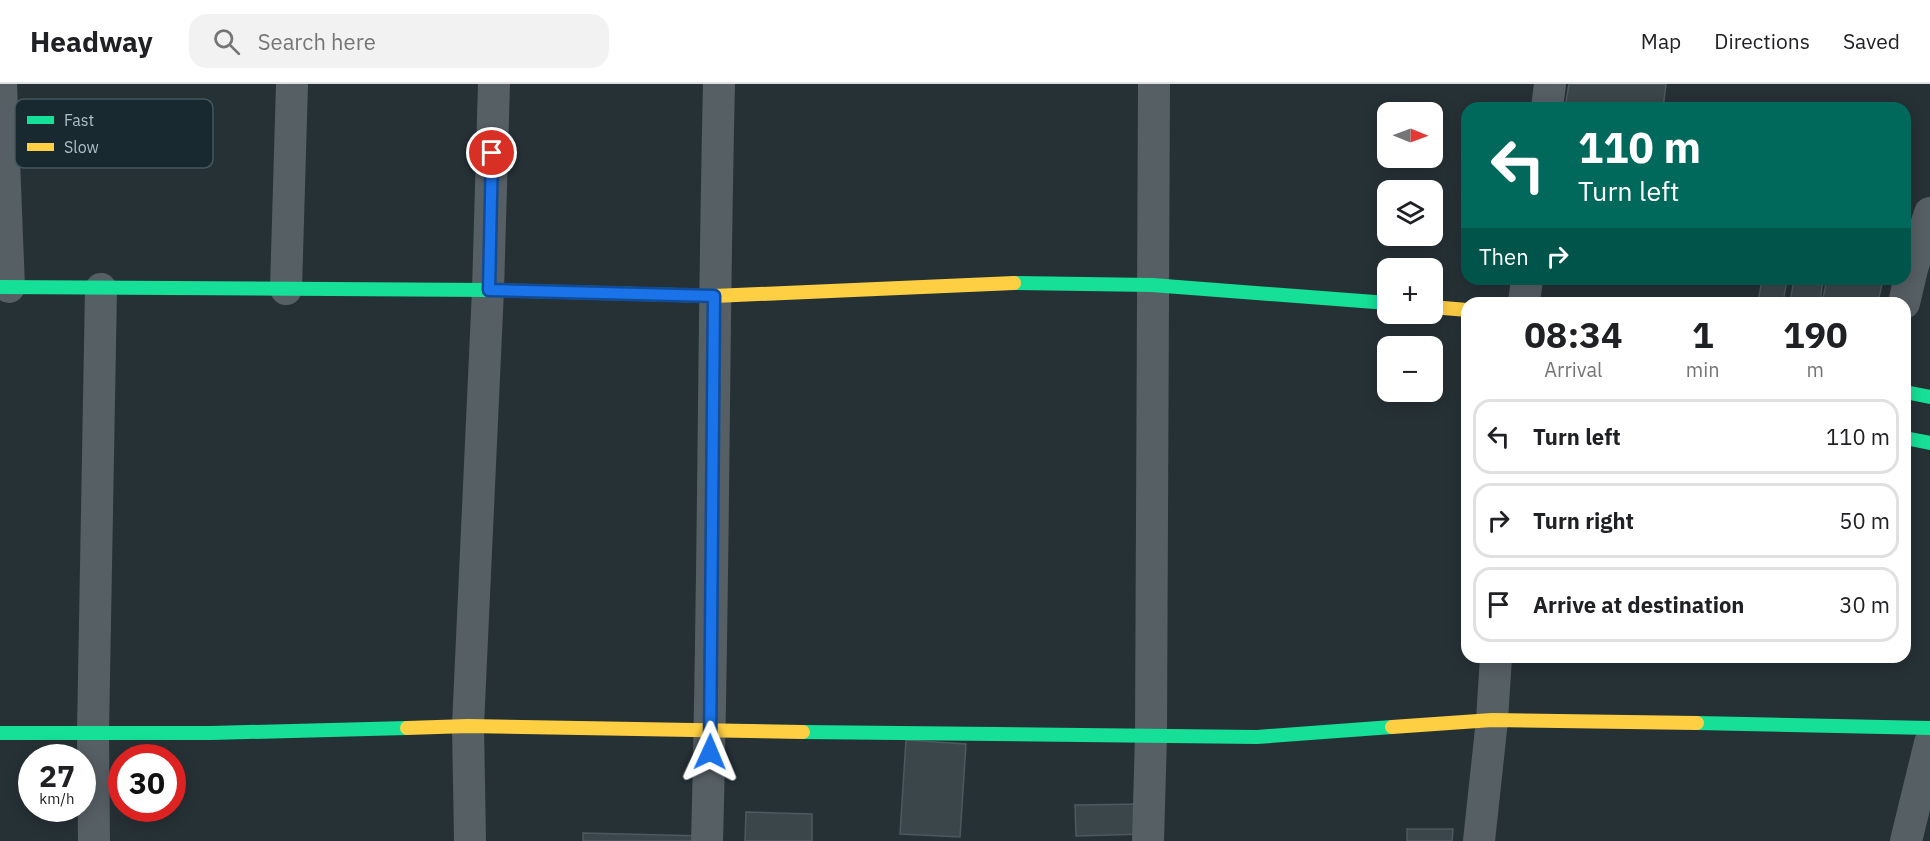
<!DOCTYPE html>
<html lang="en">
<head>
<meta charset="utf-8">
<style>
  body { margin:0; font-family:"IBM Plex Sans",sans-serif; background:#f2f2f2; color:#202124; height:100vh; display:flex; flex-direction:column; font-size:22px; white-space:nowrap }
  * { box-sizing:border-box; margin:0 }
  p { font-size:20px; color:#757577 }
  .icon { flex:none; width:33px; height:33px; fill:none; stroke:currentColor; stroke-width:2; stroke-linecap:round; stroke-linejoin:round }
  .map { position:relative; flex:1; overflow:hidden }
  .details { position:absolute; left:1461px; top:213px; width:450px; height:366px; display:flex; flex-direction:column; background:#fff; border-radius:18px; box-shadow:0 3px 15px #0003 }
  .details>* { flex:none }
  .banner { position:absolute; left:1461px; top:18px; width:450px; height:183px; border-radius:18px; box-shadow:0 3px 15px #0003; background:#00695c; color:#fff; overflow:hidden }
  .needle { width:39px; rotate:91deg }
  .fabs { position:absolute; left:1377px; top:18px; display:grid; gap:12px }
  .fabs a { display:grid; place-items:center; width:66px; height:66px; border-radius:12px; background:#fff; box-shadow:0 3px 15px #0003; font-size:30px }
  .speed { position:absolute; left:18px; top:660px; display:flex; gap:12px; font-size:30px; font-weight:700; text-align:center }
  .speed>* { display:grid; place-content:center; width:78px; height:78px; border-radius:50%; background:#fff; box-shadow:0 3px 15px #0003; line-height:1 }
  .speed small { font-size:15px; font-weight:400 }
  .speed .limit { border:9px solid #d22; background:#fff; color:#111 }
  .pin { position:absolute; display:grid; place-items:center; width:51px; height:51px; color:#fff; margin:-26px; border:3px solid #fff; border-radius:50%; box-shadow:0 2px 6px #0007 }
  .me { position:absolute; width:66px; margin:-33px; rotate:1deg; stroke-linejoin:round; filter:drop-shadow(0 0 4px #0008) }
  .turn { display:flex; align-items:center; gap:21px; height:126px; padding:0 18px; font-size:27px }
  .turn .icon { width:78px; height:78px; stroke-width:2.5 }
  .turn b { display:block; font-size:42px; line-height:51px }
  .then { display:flex; align-items:center; height:57px; padding:0 18px; background:#0003; gap:12px; font-size:22px }
  .eta { display:flex; justify-content:space-evenly; align-items:center; height:102px; text-align:center }
  .eta b { font-size:36px; font-weight:700; line-height:42px }
  ul { padding:0; list-style:none }
  li { display:flex; align-items:center; gap:18px; height:75px; margin:0 12px 9px; padding:0 6px; border:3px solid #e0e0e0; border-radius:18px }
  li div { flex:1 }
  li b { display:block; font-size:22px }
  li em { font-style:normal }
  header { display:flex; align-items:center; gap:36px; box-sizing:border-box; height:84px; padding:0 30px; background:#fff; border-bottom:2px solid #e0e0e0 }
  header strong { font-size:28px }
  nav { display:flex; gap:33px; margin-inline-start:auto; font-size:21px }
  .search { width:420px; height:54px; background:#f2f2f2; display:flex; align-items:center; gap:15px; box-sizing:border-box; padding:0 21px; border-radius:18px; color:#757577; font-size:22px }
  .map>svg:first-child { display:block }
  .building { fill:#3b464a; stroke:#4e585e; stroke-width:1.5 }
  .lines { fill:none; stroke-linecap:round; stroke-linejoin:round }
  .street { stroke:#565f64; stroke-width:32 }
  .fast { stroke:#16e098; stroke-width:14 }
  .slow { stroke:#ffcf43; stroke-width:14 }
  .route-casing { stroke:#114b97; stroke-width:15 }
  .route { stroke:#1a73e8; stroke-width:10 }
  .key { fill:#192930; stroke:#46565e; stroke-width:1.5 }
  .key-label { font-size:16px; fill:#afbfc8 }
</style>
</head>
<body>
<header>
<strong>Headway</strong>
<div class="search"><svg class="icon" aria-label="search" viewBox="0 0 24 24"><circle cx="10" cy="10" r="6"/><path d="M15 15l6 6"/></svg>Search here</div>
<nav><a>Map</a><a>Directions</a><a>Saved</a></nav>
</header>
<div class="map">
<svg width="1930" height="757" viewBox="0 0 1930 757">
  <rect width="100%" height="100%" fill="#263136"/>
  <path class="building" d="M1569 0H1666L1663 24H1565Z
    M1762 195H1787L1783 219H1758Z
    M1794 195H1823L1820 219H1790Z
    M1827 195H1883L1878 219H1822Z
    M906 656 966 660 960 753 900 750Z
    M1144 720 1145 750 1076 752 1075 721Z
    M746 728 812 730V757H745Z
    M1407 745H1453L1452 757H1407Z
    M583 749 704 752V757H583Z"/>
  <g class="lines">
    <path class="street" d="M1 0 9 203
      M1547 24 1550 0
      M286 205 292 0
      M1524 219 1527 195
      M1904 219 1912 185 1930 129
      M94 757 93 649 101 205
      M470 757 468 642 488 206 494 0
      M707 757C714 505 713 252 719 0
      M1148 757 1151 652 1154 0
      M1479 757 1492 636 1496 573
      M1906 757 1930 659"/>
    <path class="fast" d="M1014 199 1152 201 1388 219
      M0 203 488 206 714 212
      M1905 308 1930 313
      M1905 354 1930 359
      M1697 639 1930 644
      M803 648 1257 653 1392 643
      M0 649H211L407 644"/>
    <path class="slow" d="M714 212 1014 199
      M1432 223 1467 226
      M1392 643 1492 636 1697 639
      M407 644 468 642 803 648"/>
  </g>
  <g class="lines">
    <g class="route-casing">
      <path id="route" d="M492 69 489 206 714 212 710 668"/>
    </g>
    <use href="#route" class="route"/>
  </g>
  <rect x="15" y="15" width="198" height="69" rx="9" class="key"/>
  <rect x="27" y="32" width="27" height="8" fill="#16e098"/>
  <rect x="27" y="59" width="27" height="8" fill="#ffcf43"/>
  <g class="key-label">
    <text x="64" y="42">Fast</text>
    <text x="64" y="69">Slow</text>
  </g>
</svg>
<div class="fabs">
<a><svg class="needle" viewBox="-14 -14 28 28"><path d="M0-13l5 13h-10z" fill="#e53935"/><path d="M0 13l5-13h-10z" fill="#757577"/></svg></a>
<a><svg class="icon" aria-label="layers" viewBox="0 0 24 24"><path d="M12 4l9 5-9 5-9-5zM3 14l9 5 9-5"/></svg></a>
<a>+</a>
<a>−</a>
</div>
<div class="speed"><div>27<small>km/h</small></div><div class="limit">30</div></div>
<div class="pin" style="left:492px;top:69px;background:#d93025"><svg class="icon" aria-label="arrive" viewBox="0 0 24 24"><path d="M6 21V4h12l-3 4 3 4H6"/></svg></div>
<svg class="me" style="left:710px;top:668px" viewBox="-20 -20 40 40"><path d="M0-17L14 15 0 8-14 15z" fill="#1a73e8" stroke="#fff" stroke-width="4"/></svg>
<div class="banner">
<div class="turn"><svg class="icon" aria-label="left" viewBox="0 0 24 24"><path d="M17 20v-9H6M10 6l-5 5 5 5"/></svg><div><b>110 m</b>Turn left</div></div>
<div class="then">Then<svg class="icon" aria-label="right" viewBox="0 0 24 24"><path d="M7 20v-9h11M14 6l5 5-5 5"/></svg></div>
</div>
<section class="details">
<div class="eta">
<div><b>08:34</b><p>Arrival</p></div>
<div><b>1</b><p>min</p></div>
<div><b>190</b><p>m</p></div>
</div>
<ul>
<li><svg class="icon" aria-label="left" viewBox="0 0 24 24"><path d="M17 20v-9H6M10 6l-5 5 5 5"/></svg><div><b>Turn left</b></div><em>110 m</em></li>
<li><svg class="icon" aria-label="right" viewBox="0 0 24 24"><path d="M7 20v-9h11M14 6l5 5-5 5"/></svg><div><b>Turn right</b></div><em>50 m</em></li>
<li><svg class="icon" aria-label="arrive" viewBox="0 0 24 24"><path d="M6 21V4h12l-3 4 3 4H6"/></svg><div><b>Arrive at destination</b></div><em>30 m</em></li>
</ul>
</section>
</div>
</body>
</html>
